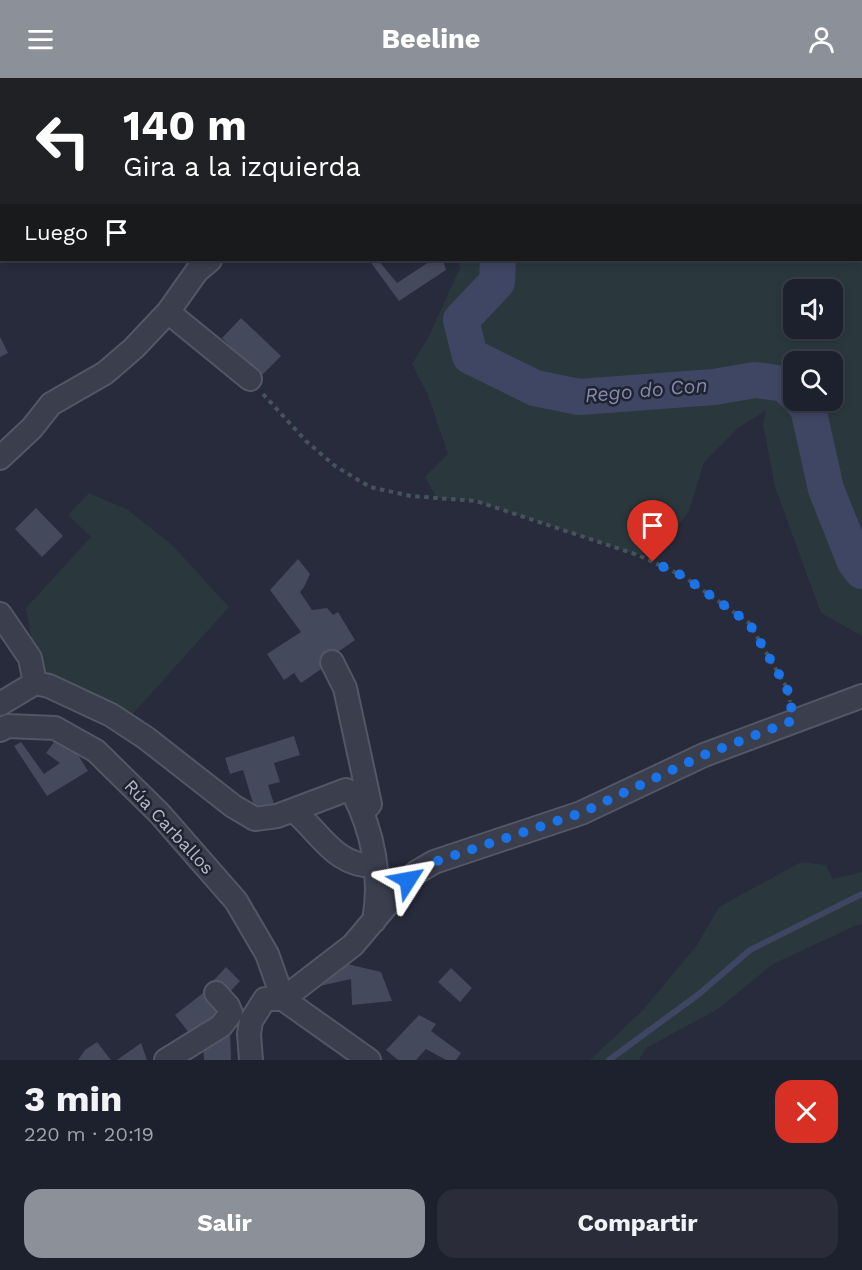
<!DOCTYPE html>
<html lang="es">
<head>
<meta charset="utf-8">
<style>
  body { margin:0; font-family:"Work Sans",sans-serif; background:#2a2d39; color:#f1f3f6; height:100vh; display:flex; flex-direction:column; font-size:22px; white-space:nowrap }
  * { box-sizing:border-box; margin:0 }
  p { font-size:20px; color:#a0a3aa }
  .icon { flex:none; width:33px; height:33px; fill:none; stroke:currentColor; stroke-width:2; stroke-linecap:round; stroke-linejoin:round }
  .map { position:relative; height:982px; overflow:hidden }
  .sheet { display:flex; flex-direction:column; background:#1d202d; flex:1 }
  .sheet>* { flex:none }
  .top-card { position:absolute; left:0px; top:0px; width:862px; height:183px; box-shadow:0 3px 9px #0003,0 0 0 2px #3b3e49; background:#202124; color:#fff; overflow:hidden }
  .buttons { position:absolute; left:783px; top:201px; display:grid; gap:12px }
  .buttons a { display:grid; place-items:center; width:60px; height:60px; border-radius:12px; background:#1d202d; box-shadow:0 3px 9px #0003,0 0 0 2px #3b3e49; font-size:30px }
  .pin { position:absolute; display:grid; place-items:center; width:51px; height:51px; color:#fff; margin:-62px -26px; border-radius:50% 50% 50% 0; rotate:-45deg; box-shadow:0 0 6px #0007 }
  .pin .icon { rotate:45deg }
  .me { position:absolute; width:66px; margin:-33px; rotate:56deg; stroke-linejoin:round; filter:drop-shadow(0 0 4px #0008) }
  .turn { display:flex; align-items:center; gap:21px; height:126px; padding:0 24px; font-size:27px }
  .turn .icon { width:78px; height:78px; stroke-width:2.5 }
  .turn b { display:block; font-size:42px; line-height:51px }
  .then { display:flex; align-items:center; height:57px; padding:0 24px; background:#0003; gap:12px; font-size:22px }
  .round { display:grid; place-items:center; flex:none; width:63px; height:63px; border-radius:18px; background:#2a2d39 }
  .headline { display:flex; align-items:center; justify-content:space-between; height:102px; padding:0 24px }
  h1 { font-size:36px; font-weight:700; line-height:45px }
  .cta { display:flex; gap:12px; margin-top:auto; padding:12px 24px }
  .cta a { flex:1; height:69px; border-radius:18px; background:#8c9099; color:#fff; font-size:24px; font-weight:700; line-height:69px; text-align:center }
  .cta a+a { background:#2a2d39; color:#f1f3f6 }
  header { display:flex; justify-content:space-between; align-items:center; height:78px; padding:0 24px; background:#8c9099; color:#fff; font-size:27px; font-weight:700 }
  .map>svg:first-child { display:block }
  .green { fill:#2a383e; fill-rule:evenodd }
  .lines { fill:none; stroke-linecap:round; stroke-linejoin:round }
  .stream { stroke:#3f4663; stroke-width:6 }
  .river { stroke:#3f4663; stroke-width:36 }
  .building { fill:#44495b }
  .minor-casing { stroke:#535665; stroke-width:26 }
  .path { stroke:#47535a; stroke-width:4; stroke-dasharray:4.5 4.5; stroke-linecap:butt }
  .minor { stroke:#3b3e4d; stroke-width:22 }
  .route { stroke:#1a73e8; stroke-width:10; stroke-dasharray:0 18 }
  .labels { text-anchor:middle; stroke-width:5; stroke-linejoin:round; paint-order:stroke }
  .street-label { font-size:18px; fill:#b7bac8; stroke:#202332 }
  .water-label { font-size:20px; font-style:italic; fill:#828aab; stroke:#202332 }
</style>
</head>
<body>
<header><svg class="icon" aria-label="menu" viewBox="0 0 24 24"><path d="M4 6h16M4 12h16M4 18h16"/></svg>Beeline<svg class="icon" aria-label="person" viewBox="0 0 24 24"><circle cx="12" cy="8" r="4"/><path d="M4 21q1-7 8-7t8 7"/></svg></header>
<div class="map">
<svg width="862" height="982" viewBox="0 0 862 982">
  <rect width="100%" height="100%" fill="#272b3c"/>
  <path class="green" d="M367 0H464L465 1 367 2Z
    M651 0H862V558L821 535 775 409 763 346 766 332 738 350 704 384 689 433 664 466 638 477 476 423 437 420 425 399 448 376 428 317 412 286 428 260 460 190 458 182H861V2L650 1ZM794 212H832V250H794ZM794 284H832V322H794Z
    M89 415 128 432 173 468 229 529 129 640 38 593 26 530 91 459 68 437Z
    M801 784 826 787 833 801 862 794V846L855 848 773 886 718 931 646 970 639 982H590L643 932 697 867 719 829Z"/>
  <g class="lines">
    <path class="stream" d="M609 982 699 916 750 872 862 816"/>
    <path class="river" d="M424 0V2
      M498 182 497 204 461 242 470 278 535 310 579 319 714 309 755 302 785 306 794 315
      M801 322 808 330 826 411 855 484 862 493"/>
  </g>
  <path class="building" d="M369 182H378L397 205 432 182H443L446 192 399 223Z
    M241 240 281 278 261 298 222 260Z
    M0 259 8 275 0 279Z
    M36 430 63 458 42 479 15 451Z
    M298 481 310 496 304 509 300 514 312 532 327 530 333 537 338 534 355 562 322 585 324 589 301 605 294 595 284 602 267 576 301 554 270 512Z
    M294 658 300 677 274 685 280 704 268 707 275 729 255 736 254 729 243 692 230 696 225 680Z
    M21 664 44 696 60 685 46 675 54 664 78 677 88 693 47 718 14 668Z
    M343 885 381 894 392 923 352 927 351 901 320 908 322 899Z
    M226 889 240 903 227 917 213 903Z
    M451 890 472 910 460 924 438 904Z
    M203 915 221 938 193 960 175 937Z
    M419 937 436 946 431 953 461 975 456 982H446L426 971 416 982H398L386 972Z
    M230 951 231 982H204L203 967Z
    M97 964 111 982H78L85 972Z
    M141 965 147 982H117Z"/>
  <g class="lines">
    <g class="minor-casing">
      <path id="minor" d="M526 0 528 2
        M611 2V0
        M861 49H862
        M168 234 250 301
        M0 380 32 350 51 326 105 295 134 270 168 234 197 193 210 182
        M0 536 30 580 35 605 0 626
        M332 584 345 610 370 726 364 733
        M35 605 49 608 111 637 146 660 233 728 255 741 277 738 346 712 353 715C373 753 382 800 374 843
        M0 652 8 648 55 650 96 673 160 736 236 823 267 876 283 921 369 982
        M293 732C321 755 334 788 375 788
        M166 982 221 948 231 935 228 928 216 915
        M251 982 249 956 251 943 265 921H283L353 867 408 802 417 794 434 784 581 735 704 677 862 618"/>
    </g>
    <path class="path" d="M263 316 306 363 335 388 370 409 411 418 476 423 638 477 683 498 749 545 787 610 790 624"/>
    <use href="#minor" class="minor"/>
  </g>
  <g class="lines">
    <path class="route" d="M408 802 417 794 434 784 581 735 704 677 794 642 787 610 749 545 683 498 653 484"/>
  </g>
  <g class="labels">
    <g class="street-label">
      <text transform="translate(169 749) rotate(47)" y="6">Rúa Carballos</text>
    </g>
    <g class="water-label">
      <text transform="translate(646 312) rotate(-5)" y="7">Rego do Con</text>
    </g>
  </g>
</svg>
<div class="buttons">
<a><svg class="icon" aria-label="sound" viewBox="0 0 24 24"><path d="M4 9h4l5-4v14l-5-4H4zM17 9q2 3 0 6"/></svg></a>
<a><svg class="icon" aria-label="search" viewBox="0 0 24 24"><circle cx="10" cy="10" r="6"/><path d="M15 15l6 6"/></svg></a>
</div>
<div class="pin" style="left:653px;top:484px;background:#d93025"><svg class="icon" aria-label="arrive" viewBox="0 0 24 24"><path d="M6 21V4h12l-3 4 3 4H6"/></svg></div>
<svg class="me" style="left:408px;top:802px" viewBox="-20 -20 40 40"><path d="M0-17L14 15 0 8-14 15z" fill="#1a73e8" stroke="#fff" stroke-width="4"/></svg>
<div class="top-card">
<div class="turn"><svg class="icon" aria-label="left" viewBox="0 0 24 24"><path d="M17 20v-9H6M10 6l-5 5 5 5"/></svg><div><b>140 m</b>Gira a la izquierda</div></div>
<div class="then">Luego<svg class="icon" aria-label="arrive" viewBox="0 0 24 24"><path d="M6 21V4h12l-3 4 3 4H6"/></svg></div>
</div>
</div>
<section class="sheet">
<div class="headline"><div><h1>3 min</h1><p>220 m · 20:19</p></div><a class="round" style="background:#d93025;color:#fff"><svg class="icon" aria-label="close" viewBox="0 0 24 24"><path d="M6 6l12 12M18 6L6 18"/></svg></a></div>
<div class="cta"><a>Salir</a><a>Compartir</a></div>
</section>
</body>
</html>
